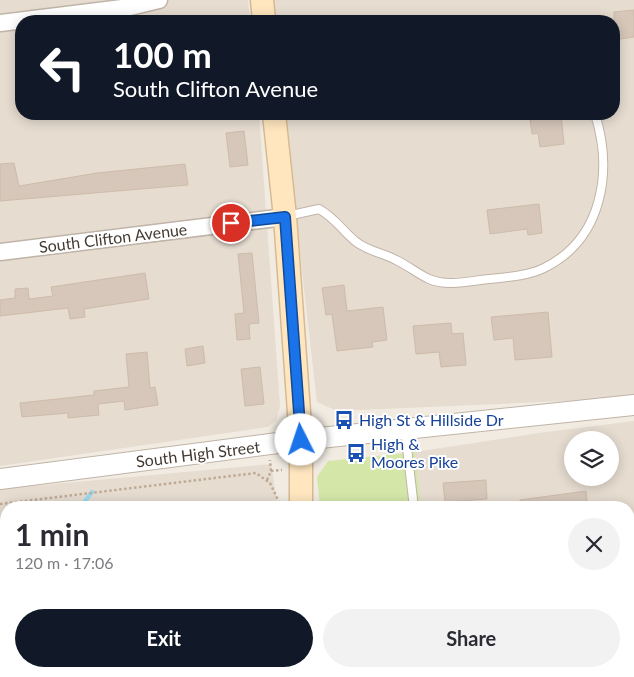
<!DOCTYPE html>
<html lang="en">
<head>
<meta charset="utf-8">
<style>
  body { margin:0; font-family:Lato,sans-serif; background:#f2f2f3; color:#2b2b33; height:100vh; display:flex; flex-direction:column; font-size:19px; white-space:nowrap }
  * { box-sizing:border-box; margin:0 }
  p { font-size:16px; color:#7c7c81 }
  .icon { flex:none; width:28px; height:28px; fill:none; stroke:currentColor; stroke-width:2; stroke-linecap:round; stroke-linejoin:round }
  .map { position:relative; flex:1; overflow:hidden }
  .panel { position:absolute; left:0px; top:501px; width:635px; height:176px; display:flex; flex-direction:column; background:#fff; border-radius:20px 20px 0 0; box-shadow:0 2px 12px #0003 }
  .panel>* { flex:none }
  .guide { position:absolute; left:15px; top:15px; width:605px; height:105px; border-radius:20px; box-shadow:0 2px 12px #0003; background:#111827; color:#fff; overflow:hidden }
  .controls { position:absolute; left:564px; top:431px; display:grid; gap:10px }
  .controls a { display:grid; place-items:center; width:55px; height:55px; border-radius:50%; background:#fff; box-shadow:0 2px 12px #0003; font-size:25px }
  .pin { position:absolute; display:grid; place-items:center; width:42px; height:42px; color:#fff; margin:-21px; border:2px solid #fff; border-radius:50%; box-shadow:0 1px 5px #0007 }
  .me { position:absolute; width:55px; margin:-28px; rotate:356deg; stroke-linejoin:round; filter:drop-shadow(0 0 4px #0008) }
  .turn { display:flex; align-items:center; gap:18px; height:105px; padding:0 15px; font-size:22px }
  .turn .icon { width:65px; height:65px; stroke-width:2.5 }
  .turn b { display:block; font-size:35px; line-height:42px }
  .round { display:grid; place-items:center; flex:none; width:52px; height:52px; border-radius:26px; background:#f2f2f3 }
  .overview { display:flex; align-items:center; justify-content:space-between; height:85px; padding:0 15px }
  h1 { font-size:30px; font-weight:700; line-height:38px }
  .cta { display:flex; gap:10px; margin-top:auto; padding:10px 15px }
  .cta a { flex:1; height:58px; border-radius:30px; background:#111827; color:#fff; font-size:20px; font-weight:700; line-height:58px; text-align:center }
  .cta a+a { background:#f2f2f3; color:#2b2b33 }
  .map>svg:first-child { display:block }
  .residential { fill:#e6dcd0; fill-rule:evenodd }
  .green { fill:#d4e7a9 }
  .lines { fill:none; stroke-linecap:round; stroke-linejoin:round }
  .stream { stroke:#9cdaf0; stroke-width:4.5 }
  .building { fill:#d6c7ba; stroke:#cebbab }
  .service-casing { stroke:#c0b4a8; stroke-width:10 }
  .minor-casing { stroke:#c0b4a8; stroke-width:19 }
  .tertiary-casing { stroke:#c0b4a8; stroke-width:22 }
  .secondary-casing { stroke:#d6ba93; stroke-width:25 }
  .path { stroke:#bfaa96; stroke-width:2.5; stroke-dasharray:2.5 2.5; stroke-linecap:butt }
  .service { stroke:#fff; stroke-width:8 }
  .minor { stroke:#fff; stroke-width:16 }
  .tertiary { stroke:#fff; stroke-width:20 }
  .secondary { stroke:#ffe6bf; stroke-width:22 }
  .route-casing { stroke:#114b97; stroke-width:12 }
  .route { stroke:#1a73e8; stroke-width:9 }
  .labels { text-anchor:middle; stroke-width:4; stroke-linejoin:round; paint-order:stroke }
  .street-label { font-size:16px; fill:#433a33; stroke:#fff }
  .transit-label { font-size:16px; fill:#164399; stroke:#fff; text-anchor:start }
</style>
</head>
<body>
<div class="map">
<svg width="634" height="677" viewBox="0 0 634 677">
  <rect width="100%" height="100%" fill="#f1ebe2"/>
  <path class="residential" d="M0 0H248L250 21H21V114H259L280 406 276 421 268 427 0 466Z
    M272 0H634V398L337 411 317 402 284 114H614V21H274Z
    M634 421V677H339L338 671H629V508L421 507 415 452 539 433ZM572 440H610V478H572Z
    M271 464 278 507 6 508V671H302L303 677H0V489Z"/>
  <path class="green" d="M415 452 421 507H320L317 477 328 461Z"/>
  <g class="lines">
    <path class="stream" d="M80 508 92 492
      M0 667 6 644"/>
  </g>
  <path class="building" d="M634 10V37L614 40V12Z
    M539 114H561L564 144 540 147 538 133 532 134 530 120 540 119Z
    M244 131 248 165 230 167 226 133Z
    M14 163 19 186 97 173 185 164 188 185 0 201V164Z
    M539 204 542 233 528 235 527 229 490 234 487 210Z
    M252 253 259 323 249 324 250 339 237 340 235 314 244 313 238 254Z
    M145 273 149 299 84 309 85 317 70 319 68 308 0 316V300L15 298V289L28 288 29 299 53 296 51 287Z
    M344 285 347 311 383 307 387 340 372 342 373 347 337 351 332 314 326 315 322 288Z
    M548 312 552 357 515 360 513 338 494 340 491 317Z
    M451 323 452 334 463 333 466 365 441 367 439 352 416 354 413 326Z
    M203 346 205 363 187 366 185 349Z
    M147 352 150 388 155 387 158 405 125 410 124 401 98 404 99 415 68 418V413L22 417 20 403 94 395V391L129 387 126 354Z
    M260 367 264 404 245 406 241 369Z
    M486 480 487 499 445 502 443 483Z
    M586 491 588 508H521L520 500Z"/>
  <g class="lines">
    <g class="service-casing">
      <path id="service" d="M287 216 319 209C335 218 341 229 355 241 367 251 383 253 396 260 407 265 418 274 429 279 447 287 470 281 489 279 507 277 528 276 544 268 603 239 613 171 595 114
        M405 430 414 508
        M81 677 82 674"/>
    </g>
    <g class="minor-casing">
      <path id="minor" d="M0 23 130 7 159 0
        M0 252 285 217
        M182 671 183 677"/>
    </g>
    <g class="tertiary-casing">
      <path id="tertiary" d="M0 479 301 440 634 405"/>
    </g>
    <g class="secondary-casing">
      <path id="secondary" d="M262 0 264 21
        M274 114 285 217 301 440V508
        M321 671 322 677"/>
    </g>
    <path class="path" d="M271 471 282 470
      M267 480 271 471 270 460
      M0 504 256 473 270 483 279 502 276 508
      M298 671V677"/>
    <use href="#service" class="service"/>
    <use href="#minor" class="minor"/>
    <use href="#tertiary" class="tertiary"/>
    <use href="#secondary" class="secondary"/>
  </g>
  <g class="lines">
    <g class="route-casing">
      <path id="route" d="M231 223 285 217 301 440"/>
    </g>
    <use href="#route" class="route"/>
  </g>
  <defs>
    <g id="bus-bare" transform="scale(1.5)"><path d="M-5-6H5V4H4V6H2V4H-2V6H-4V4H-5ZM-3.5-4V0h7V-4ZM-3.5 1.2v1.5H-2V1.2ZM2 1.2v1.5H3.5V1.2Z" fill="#1a4fb4" stroke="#fff" stroke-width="2.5" paint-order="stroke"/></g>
  </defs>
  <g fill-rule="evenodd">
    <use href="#bus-bare" x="344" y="420"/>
    <use href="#bus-bare" x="356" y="453"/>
  </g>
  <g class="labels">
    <g class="street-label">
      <text transform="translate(113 238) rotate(-7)" y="6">South Clifton Avenue</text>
      <text transform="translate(198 454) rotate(-7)" y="6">South High Street</text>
    </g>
    <g class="transit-label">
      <text x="359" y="426">High St &amp; Hillside Dr</text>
      <text x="371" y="450">High &amp;<tspan x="371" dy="18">Moores Pike</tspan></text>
    </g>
  </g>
</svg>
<div class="controls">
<a><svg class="icon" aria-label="layers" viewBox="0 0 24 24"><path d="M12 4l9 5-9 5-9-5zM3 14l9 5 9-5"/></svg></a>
</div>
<div class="pin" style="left:231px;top:223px;background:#d93025"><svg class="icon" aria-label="arrive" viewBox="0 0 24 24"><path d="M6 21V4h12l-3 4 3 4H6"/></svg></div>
<svg class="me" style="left:301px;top:440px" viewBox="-20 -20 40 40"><circle r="19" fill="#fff"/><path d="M0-13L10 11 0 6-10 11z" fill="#1a73e8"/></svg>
<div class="guide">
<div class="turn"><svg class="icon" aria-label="left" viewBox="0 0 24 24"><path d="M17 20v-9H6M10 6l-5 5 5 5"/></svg><div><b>100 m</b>South Clifton Avenue</div></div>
</div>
<section class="panel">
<div class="overview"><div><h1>1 min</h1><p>120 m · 17:06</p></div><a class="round"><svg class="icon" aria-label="close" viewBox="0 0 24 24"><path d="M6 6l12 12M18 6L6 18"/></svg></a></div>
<div class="cta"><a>Exit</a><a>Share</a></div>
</section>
</div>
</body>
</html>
